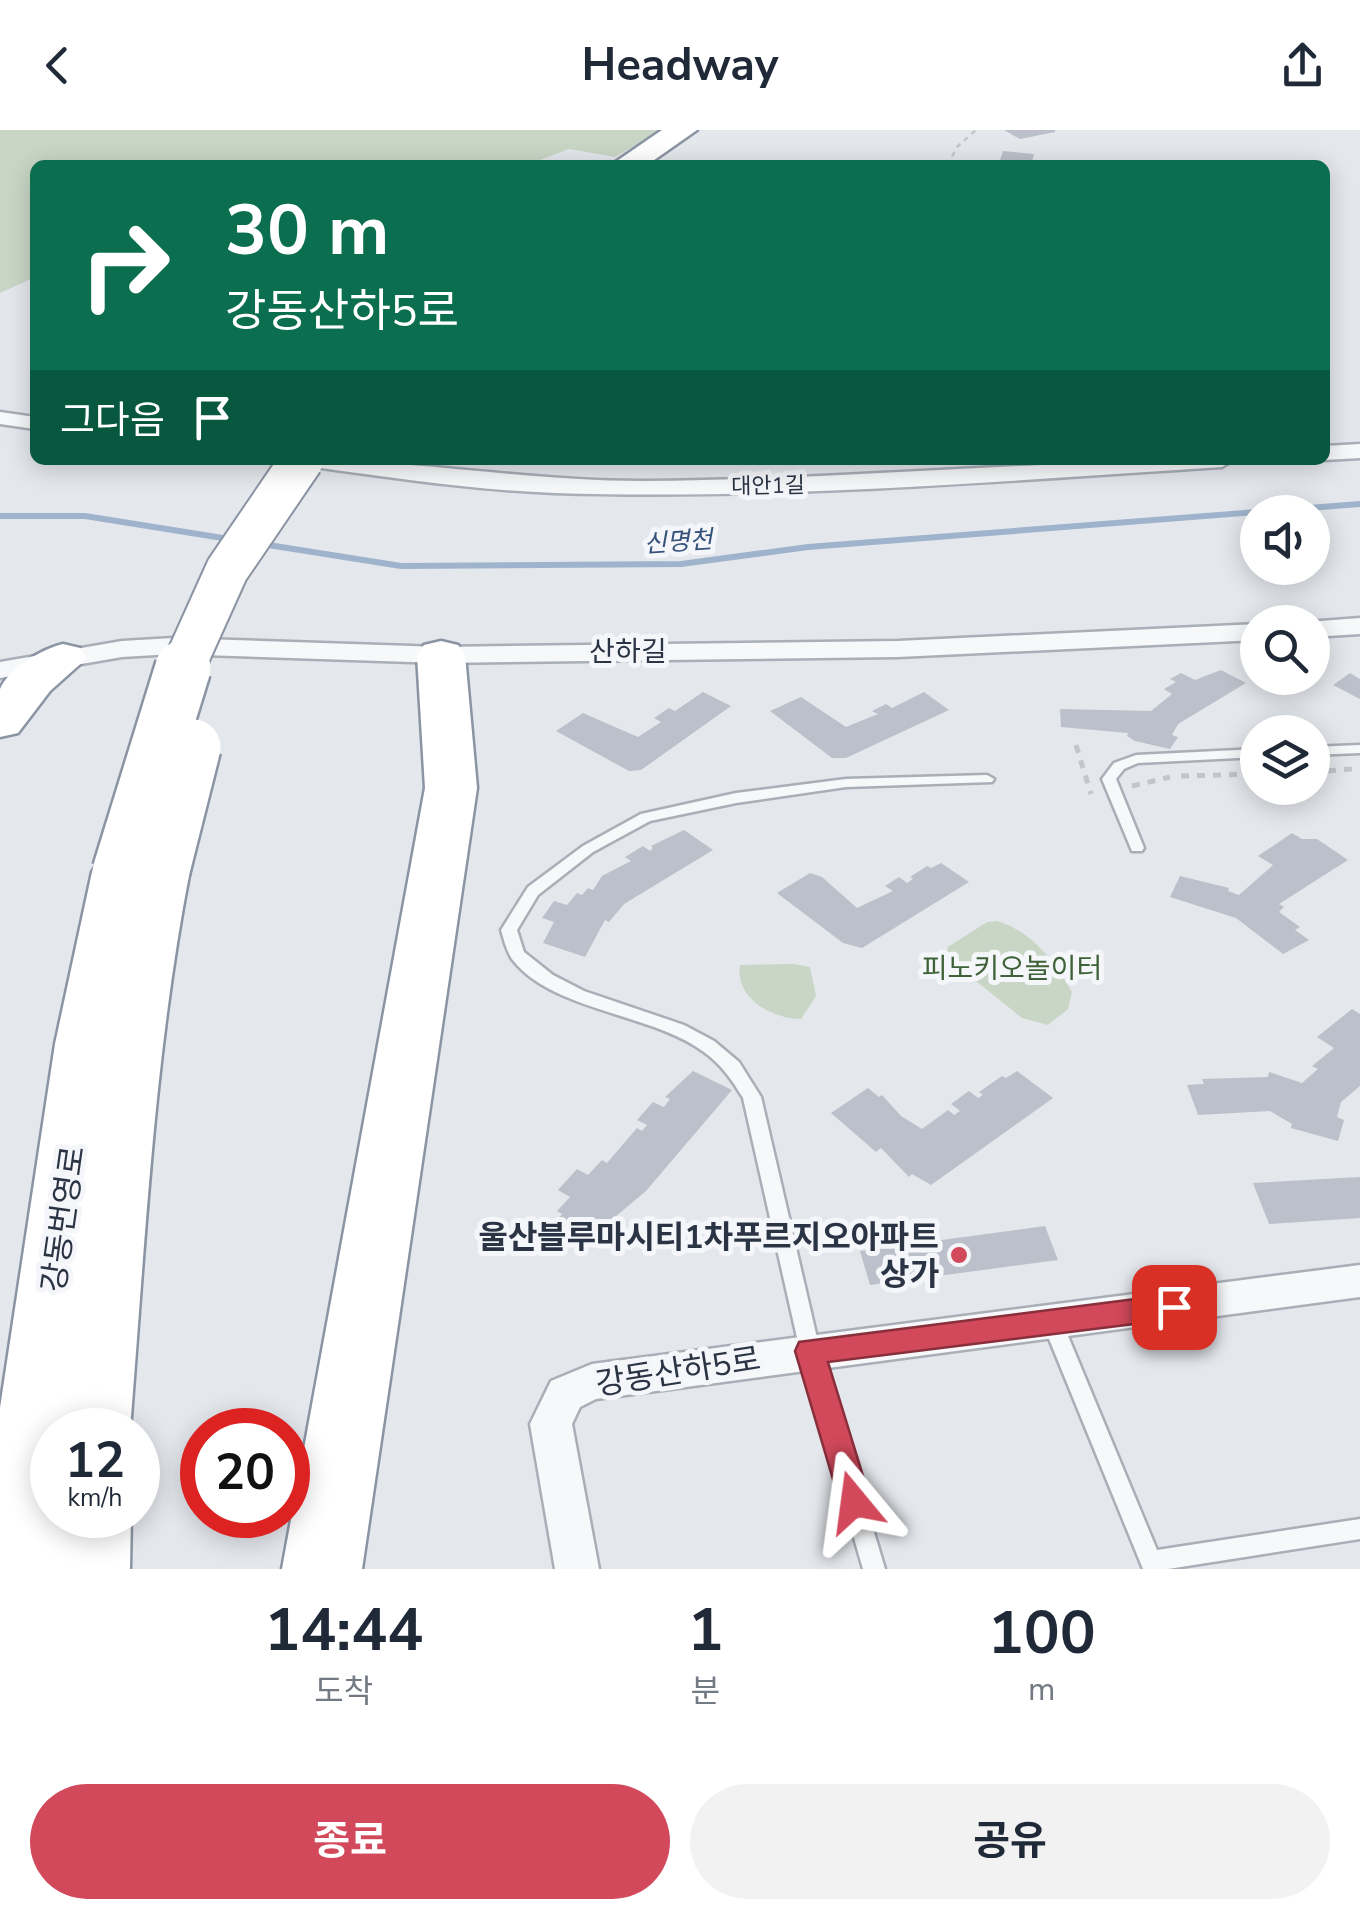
<!DOCTYPE html>
<html lang="ko">
<head>
<meta charset="utf-8">
<style>
  body { margin:0; font-family:"Nunito Sans","Noto Sans KR",sans-serif; background:#f2f2f3; color:#1f2937; height:100vh; display:flex; flex-direction:column; font-size:38px; white-space:nowrap }
  * { box-sizing:border-box; margin:0 }
  p { font-size:32px; color:#747a83 }
  .icon { flex:none; width:55px; height:55px; fill:none; stroke:currentColor; stroke-width:2; stroke-linecap:round; stroke-linejoin:round }
  .map { position:relative; height:1439px; overflow:hidden }
  .sheet { display:flex; flex-direction:column; background:#fff; flex:1 }
  .sheet>* { flex:none }
  .banner { position:absolute; left:30px; top:30px; width:1300px; height:305px; border-radius:15px; box-shadow:0 5px 25px #0003; background:#0b6e4f; color:#fff; overflow:hidden }
  .buttons { position:absolute; left:1240px; top:365px; display:grid; gap:20px }
  .buttons a { display:grid; place-items:center; width:90px; height:90px; border-radius:50%; background:#fff; box-shadow:0 5px 25px #0003; font-size:50px }
  .speed { position:absolute; left:30px; top:1278px; display:flex; gap:20px; font-size:50px; font-weight:700; text-align:center }
  .speed>* { display:grid; place-content:center; width:130px; height:130px; border-radius:50%; background:#fff; box-shadow:0 5px 25px #0003; line-height:1 }
  .speed small { font-size:25px; font-weight:400 }
  .speed .limit { border:15px solid #d22; background:#fff; color:#111 }
  .pin { position:absolute; display:grid; place-items:center; width:85px; height:85px; color:#fff; margin:-42px; border-radius:20px; box-shadow:0 5px 15px #0006 }
  .me { position:absolute; width:110px; margin:-55px; rotate:344deg; stroke-linejoin:round; filter:drop-shadow(0 0 8px #0008) }
  .turn { display:flex; align-items:center; gap:35px; height:210px; padding:0 30px; font-size:45px }
  .turn .icon { width:130px; height:130px; stroke-width:2.5 }
  .turn b { display:block; font-size:70px; line-height:85px }
  .then { display:flex; align-items:center; height:95px; padding:0 30px; background:#0003; gap:20px; font-size:38px }
  .eta { display:flex; justify-content:space-evenly; align-items:center; height:170px; text-align:center }
  .eta b { font-size:60px; font-weight:700; line-height:70px }
  .action { display:flex; gap:20px; margin-top:auto; padding:20px 30px }
  .action a { flex:1; height:115px; border-radius:60px; background:#d1495b; color:#fff; font-size:40px; font-weight:700; line-height:115px; text-align:center }
  .action a+a { background:#f2f2f3; color:#1f2937 }
  header { display:flex; justify-content:space-between; align-items:center; height:130px; padding:0 30px; background:#fff; font-size:45px; font-weight:700 }
  .map>svg:first-child { display:block }
  .green { fill:#c9d6c5 }
  .lines { fill:none; stroke-linecap:round; stroke-linejoin:round }
  .stream { stroke:#9fb4cc; stroke-width:6 }
  .building { fill:#bbc0ca }
  .lane-casing { stroke:#a9aeb7; stroke-width:5 }
  .street-casing { stroke:#a9aeb7; stroke-width:5 }
  .highway-casing { stroke:#8b94a3; stroke-width:5 }
  .path-far1 { stroke:#c2c5cb; stroke-width:2.5; stroke-dasharray:5 5; stroke-linecap:butt }
  .path { stroke:#c2c5cb; stroke-width:5; stroke-dasharray:8 8; stroke-linecap:butt }
  .lane { fill:#f7f8fa; fill-rule:evenodd }
  .street { fill:#f7f8fa; fill-rule:evenodd }
  .highway { fill:#fff; fill-rule:evenodd }
  .highway-bridge-far1-casing { stroke:#8b94a3; stroke-width:46; stroke-linecap:butt }
  .highway-bridge-casing { stroke:#8b94a3; stroke-width:60; stroke-linecap:butt }
  .highway-bridge-far1 { stroke:#fff; stroke-width:42 }
  .highway-bridge { stroke:#fff; stroke-width:55 }
  .route { fill:#d1495b; stroke:#882f3b; stroke-width:2.5 }
  .poi-dot { fill:#d1495b; stroke:#f4f6f9; stroke-width:4 }
  .labels { text-anchor:middle; stroke-width:10; stroke-linejoin:round; paint-order:stroke }
  .far-street-label { font-size:22px; fill:#2b3445; stroke:#f4f6f9 }
  .far-water-label { font-size:25px; font-style:italic; fill:#34527a; stroke:#f4f6f9 }
  .street-label { font-size:28px; fill:#2b3445; stroke:#f4f6f9 }
  .park-label { font-size:28px; fill:#3f6138; stroke:#f4f6f9 }
  .near-street-label { font-size:32px; fill:#2b3445; stroke:#f4f6f9 }
  .near-poi-label { font-size:32px; font-weight:bold; fill:#2b3445; stroke:#f4f6f9; text-anchor:end }
</style>
</head>
<body>
<header><svg class="icon" aria-label="back" viewBox="0 0 24 24"><path d="M15 5l-7 7 7 7"/></svg>Headway<svg class="icon" aria-label="share" viewBox="0 0 24 24"><path d="M12 15V3M7 8l5-5 5 5M5 13v7h14v-7"/></svg></header>
<div class="map">
<svg width="1360" height="1439" viewBox="0 0 1360 1439">
  <rect width="100%" height="100%" fill="#e4e7ec"/>
  <path class="green" d="M0 0H661L615 27 569 19 527 35H35V147L0 163Z
    M997 791C1032 801 1055 832 1072 862L1068 879 1048 895 1022 888 946 827 948 817 987 792Z
    M794 834 810 837 816 866 801 889C771 889 735 868 740 835Z"/>
  <g class="lines">
    <path class="stream" d="M0 386H85L229 409
      M262 414 401 436 681 434 808 417 1360 374"/>
  </g>
  <path class="building" d="M1004 0H1055V2L1020 9Z
    M1003 21 1034 24 1031 35 999 33Z
    M1221 540 1246 553 1178 594 1172 605 1178 607 1170 619 1135 611 1127 606 1128 603 1061 597 1060 579 1151 581 1172 564 1164 559 1176 552 1170 549 1181 543 1195 550Z
    M1350 543 1360 549V569L1333 555Z
    M703 562 731 576 641 640 629 641 556 601 583 583 638 607 661 592 654 588 669 578 675 581Z
    M924 562 949 580 846 628H832L770 581 801 567 846 597 878 584 872 581 886 574 892 578Z
    M684 700 713 720 624 774 609 792 605 790 585 827 543 813 554 792 542 788 554 771 567 775 577 763 582 765 588 758 593 760 602 746 631 731 625 727 643 716 650 721 653 718 651 716Z
    M1292 703 1302 709H1317L1348 730 1279 774 1284 777 1279 782 1300 797 1295 800 1309 810 1283 824 1236 788 1170 767 1180 746 1229 758 1228 761 1239 765 1273 735 1258 726Z
    M941 733 969 752 862 818 843 813 777 763 810 743 822 747 857 778 893 761 885 756 899 747 907 753 913 749 910 747 927 736 931 738Z
    M1352 879 1360 884V956L1341 972 1337 987 1344 990 1338 1011 1291 998 1292 994 1270 981 1198 985 1187 955 1204 954 1202 949 1268 947 1269 942 1302 953 1318 939 1312 936 1334 918 1317 907Z
    M693 941 732 960 646 1061 615 1087 620 1090 611 1100 595 1117 554 1093 562 1084 557 1081 570 1067 558 1060 577 1039 588 1045 602 1030 607 1033 637 998 642 1001 647 995 637 990 653 972 664 977 670 969 665 967Z
    M1017 941 1053 968 931 1055 912 1044 909 1047 881 1018 876 1022 831 983 868 958 879 967 882 965 901 986 922 999 948 980 954 985 960 981 951 974 969 961 978 968 983 965 979 962 1002 946 1006 948Z
    M1360 1047V1088L1269 1094 1253 1053Z
    M1045 1096 1058 1130 870 1155 860 1121Z"/>
  <g class="lines">
    <g class="lane-casing">
      <path id="lane" d="M1360 615V623L1312 625V617Z
        M1258 619V627L1138 633 1124 639 1116 649 1144 718 1142 721H1132L1102 649 1114 633 1136 625Z
        M987 645 994 649 992 652 846 657 736 673 650 691 593 722 538 765 517 800 524 822 553 845 584 861 684 895 714 911 739 932 761 967 820 1221 885 1439H863L800 1221 743 968C732 950 722 935 704 922 652 883 551 881 512 829 506 820 504 810 501 800L528 757 583 716 641 684 736 663 846 649Z
        M1053 1186 1060 1188 1063 1194 1157 1420 1360 1389V1409L1168 1439H1143L1043 1194 1046 1188Z"/>
    </g>
    <g class="street-casing">
      <path id="street" d="M0 282 35 287V299L0 294Z
        M1360 314V328L1325 330V316Z
        M303 330C416 330 528 351 643 351 840 350 1036 330 1233 330L1222 337C1000 351 778 370 555 363 474 360 394 348 314 337Z
        M1360 488V504L1312 507V492H1307Z
        M1258 494V510L898 527 441 533 173 524 122 527 0 548V532L122 511 173 508 441 517 898 511Z
        M1360 1135V1167L596 1269 580 1277 572 1294 599 1439H555L530 1294 551 1251 592 1234Z"/>
    </g>
    <g class="highway-casing">
      <path id="highway" d="M662 0H697L647 35H611Z
        M441 511 458 515 465 525 477 658 362 1439H282L425 658 417 525 424 515Z
        M63 514 80 518 87 528 50 561 18 603 0 607C0 594 0 571 0 559 9 538 42 519 63 514Z
        M162 721 182 727 190 740C154 924 145 1113 130 1300H52V1385H131L130 1439H0V1278L55 914 92 742 100 729C125 722 137 728 162 721Z"/>
    </g>
    <path class="path-far1" d="M947 35 958 16 976 0"/>
    <path class="path" d="M1076 615 1091 664
      M1312 642 1352 639
      M1181 646 1258 644
      M1132 656 1170 647"/>
    <use href="#lane" class="lane"/>
    <use href="#street" class="street"/>
    <use href="#highway" class="highway"/>
    <g class="highway-bridge-far1-casing">
      <path id="highway-bridge-far1" d="M182 540 227 440 302 330"/>
    </g>
    <g class="highway-bridge-casing">
      <path id="highway-bridge" d="M162 740 193 617
        M120 742 183 538"/>
    </g>
    <use href="#highway-bridge-far1" class="highway-bridge-far1"/>
    <use href="#highway-bridge" class="highway-bridge"/>
  </g>
  <path class="route" d="M1174 1164 1184 1168 1189 1177 1184 1186 1174 1189 828 1232 871 1372 866 1383 854 1387 843 1383 795 1221 799 1212Z"/>
  <circle class="poi-dot" cx="959" cy="1125" r="10"/>
  <g class="labels">
    <g class="far-street-label">
      <text transform="translate(768 355) rotate(-1)" y="8">대안1길</text>
    </g>
    <g class="far-water-label">
      <text transform="translate(678 411) rotate(-4)" y="9">신명천</text>
    </g>
    <g class="street-label">
      <text x="628" y="531">산하길</text>
    </g>
    <g class="park-label">
      <text x="1012" y="848">피노키오놀이터</text>
    </g>
    <g class="near-street-label">
      <text transform="translate(63 1089) rotate(-82)" y="11">강동번영로</text>
      <text transform="translate(678 1241) rotate(-9)" y="11">강동산하5로</text>
    </g>
    <g class="near-poi-label">
      <text x="939" y="1118">울산블루마시티1차푸르지오아파트<tspan x="939" dy="37">상가</tspan></text>
    </g>
  </g>
</svg>
<div class="buttons">
<a><svg class="icon" aria-label="sound" viewBox="0 0 24 24"><path d="M4 9h4l5-4v14l-5-4H4zM17 9q2 3 0 6"/></svg></a>
<a><svg class="icon" aria-label="search" viewBox="0 0 24 24"><circle cx="10" cy="10" r="6"/><path d="M15 15l6 6"/></svg></a>
<a><svg class="icon" aria-label="layers" viewBox="0 0 24 24"><path d="M12 4l9 5-9 5-9-5zM3 14l9 5 9-5"/></svg></a>
</div>
<div class="speed"><div>12<small>km/h</small></div><div class="limit">20</div></div>
<div class="pin" style="left:1174px;top:1177px;background:#d93025"><svg class="icon" aria-label="arrive" viewBox="0 0 24 24"><path d="M6 21V4h12l-3 4 3 4H6"/></svg></div>
<svg class="me" style="left:854px;top:1372px" viewBox="-20 -20 40 40"><path d="M0-17L14 15 0 8-14 15z" fill="#d1495b" stroke="#fff" stroke-width="4"/></svg>
<div class="banner">
<div class="turn"><svg class="icon" aria-label="right" viewBox="0 0 24 24"><path d="M7 20v-9h11M14 6l5 5-5 5"/></svg><div><b>30 m</b>강동산하5로</div></div>
<div class="then">그다음<svg class="icon" aria-label="arrive" viewBox="0 0 24 24"><path d="M6 21V4h12l-3 4 3 4H6"/></svg></div>
</div>
</div>
<section class="sheet">
<div class="eta">
<div><b>14:44</b><p>도착</p></div>
<div><b>1</b><p>분</p></div>
<div><b>100</b><p>m</p></div>
</div>
<div class="action"><a>종료</a><a>공유</a></div>
</section>
</body>
</html>
